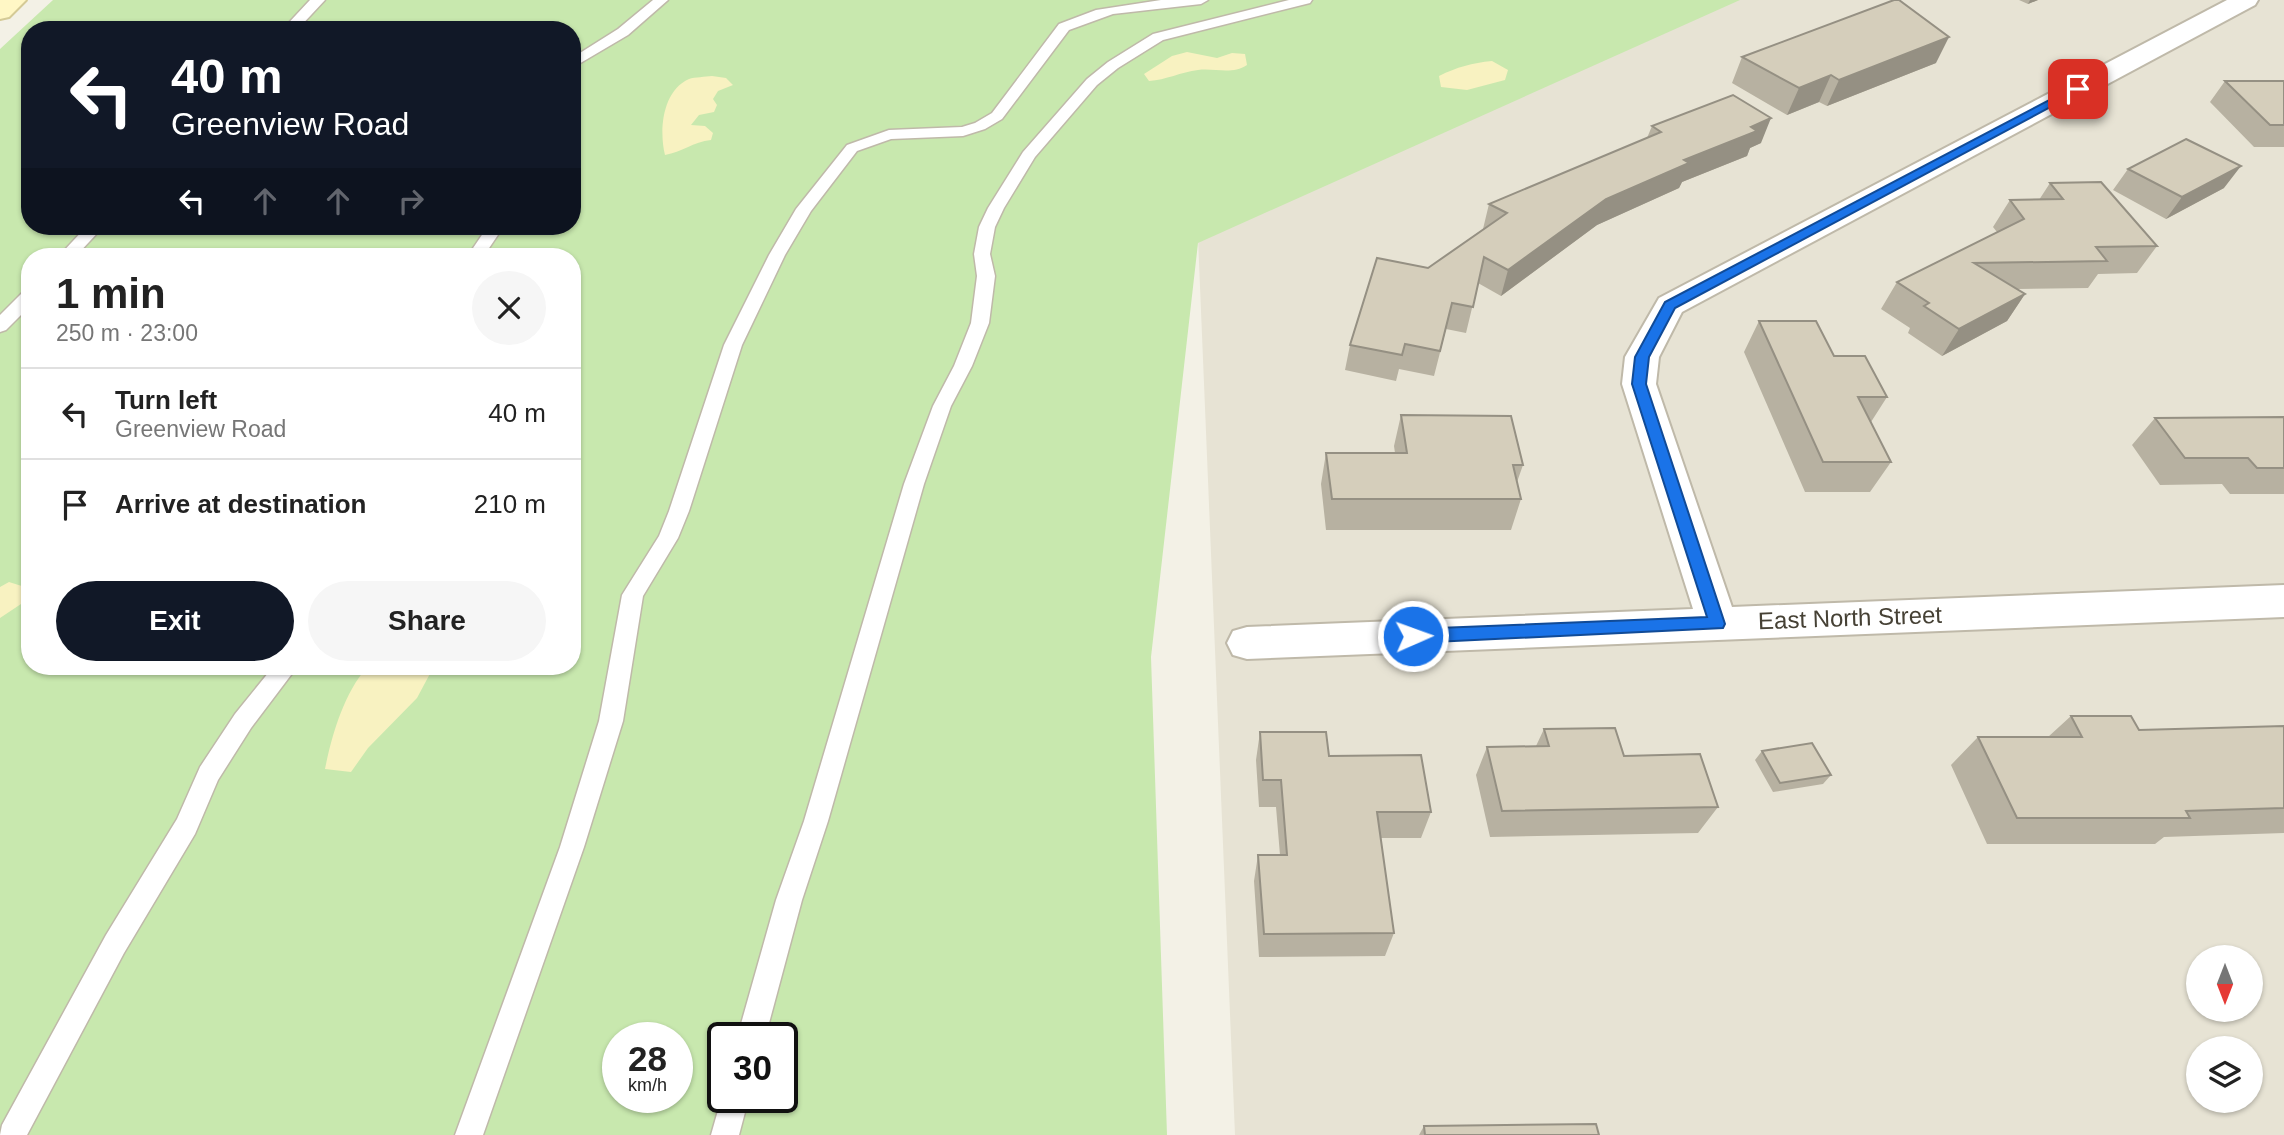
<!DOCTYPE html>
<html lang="en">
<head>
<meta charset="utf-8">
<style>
  body { margin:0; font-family:Helvetica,sans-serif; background:#f6f6f6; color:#222; height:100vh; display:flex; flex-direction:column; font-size:26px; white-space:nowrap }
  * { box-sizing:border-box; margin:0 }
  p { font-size:23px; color:#767676 }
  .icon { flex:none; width:38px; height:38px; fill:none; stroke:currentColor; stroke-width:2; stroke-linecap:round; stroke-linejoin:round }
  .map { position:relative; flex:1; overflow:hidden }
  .side { position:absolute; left:21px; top:248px; width:560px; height:427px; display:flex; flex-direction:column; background:#fff; border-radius:28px; box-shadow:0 2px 5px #0004 }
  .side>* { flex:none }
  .top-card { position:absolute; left:21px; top:21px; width:560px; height:214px; border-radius:28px; box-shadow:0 2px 5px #0004; background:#111827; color:#fff; overflow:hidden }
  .needle { width:46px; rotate:180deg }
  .fabs { position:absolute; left:2186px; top:945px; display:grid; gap:14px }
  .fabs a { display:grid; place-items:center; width:77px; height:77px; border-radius:50%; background:#fff; box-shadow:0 2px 5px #0004; font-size:35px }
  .speed { position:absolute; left:602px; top:1022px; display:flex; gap:14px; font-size:35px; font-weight:700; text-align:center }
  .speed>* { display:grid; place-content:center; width:91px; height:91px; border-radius:50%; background:#fff; box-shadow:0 2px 5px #0004; line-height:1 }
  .speed small { font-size:18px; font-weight:400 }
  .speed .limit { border:4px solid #111; border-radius:10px; background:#fff; color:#111 }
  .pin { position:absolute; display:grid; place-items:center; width:60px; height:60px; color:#fff; margin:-30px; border-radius:14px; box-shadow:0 4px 10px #0006 }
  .me { position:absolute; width:77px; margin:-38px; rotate:88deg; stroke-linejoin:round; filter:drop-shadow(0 0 5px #0008) }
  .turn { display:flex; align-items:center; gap:24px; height:147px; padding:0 35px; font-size:32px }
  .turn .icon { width:91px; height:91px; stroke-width:2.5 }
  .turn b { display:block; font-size:49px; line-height:60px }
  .lanes { display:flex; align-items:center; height:66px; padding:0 35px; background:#0003; justify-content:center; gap:35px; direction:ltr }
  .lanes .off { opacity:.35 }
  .round { display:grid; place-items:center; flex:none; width:74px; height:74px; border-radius:37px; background:#f6f6f6 }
  .overview { display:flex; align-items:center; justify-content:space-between; height:119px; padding:0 35px }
  h1 { font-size:42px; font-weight:800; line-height:52px }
  .primary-button { display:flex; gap:14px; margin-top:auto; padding:14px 35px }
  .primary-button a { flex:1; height:80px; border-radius:42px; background:#111827; color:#fff; font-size:28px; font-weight:800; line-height:80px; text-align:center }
  .primary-button a+a { background:#f6f6f6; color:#222 }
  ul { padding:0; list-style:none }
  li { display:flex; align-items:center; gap:21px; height:91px; padding:0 35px; border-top:2px solid #e0e0e0 }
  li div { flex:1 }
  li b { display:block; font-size:26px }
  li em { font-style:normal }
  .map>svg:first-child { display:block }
  .residential { fill:#e7e3d4; fill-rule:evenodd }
  .green { fill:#c8e8ae; fill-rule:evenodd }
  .sand { fill:#f8f2c1 }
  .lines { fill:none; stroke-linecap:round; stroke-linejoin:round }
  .lane-casing { stroke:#bfb9a9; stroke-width:3 }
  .street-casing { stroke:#bfb9a9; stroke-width:4 }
  .secondary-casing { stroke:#d4ca96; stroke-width:4 }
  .lane { fill:#fff; fill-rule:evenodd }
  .street { fill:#fff; fill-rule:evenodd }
  .secondary { fill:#fff7c5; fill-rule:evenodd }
  .wall { fill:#b7b1a1 }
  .shaded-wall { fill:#959083 }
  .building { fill:#d5cebb; stroke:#959083; stroke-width:2 }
  .route { fill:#1a73e8; stroke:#114b97; stroke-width:2 }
  .labels { text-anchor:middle; stroke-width:7; stroke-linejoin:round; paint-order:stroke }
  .street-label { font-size:24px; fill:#464135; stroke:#fff }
</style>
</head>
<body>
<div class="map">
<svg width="2284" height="1135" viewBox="0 0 2284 1135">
  <rect width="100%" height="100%" fill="#f3f1e6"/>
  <path class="residential" d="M1735 0H2284V1135H1235L1198 238ZM2198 957H2250V1010H2198ZM2198 1048H2250V1101H2198Z"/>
  <path class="green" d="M53 0H1740L1198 243 1151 657 1167 1135H0V49ZM30 30H572V226H30ZM30 257H572V667H30ZM618 1038H677V1097H618ZM723 1038H782V1097H723Z"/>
  <path class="sand" d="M1187 52 1217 58 1232 53 1245 54 1247 65C1232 75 1216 68 1198 70 1181 72 1166 80 1149 81L1144 74 1172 56Z
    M1492 61 1508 70 1505 80 1467 90 1441 87 1439 76C1457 67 1472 63 1492 61Z
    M712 76 726 78 733 85 718 91 713 99 717 105 714 112 699 115 691 125 705 126 713 133 711 140C693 142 682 152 665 155 659 131 662 91 689 79 695 77 705 77 712 76Z
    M9 582 28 588 21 604 0 618V587Z
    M367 667 433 668 417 698 368 748 351 772 325 769C332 734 344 694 367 667Z"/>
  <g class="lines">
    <g class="lane-casing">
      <path id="lane" d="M310 0H325L297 30H282Z
        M653 0H668L628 35 572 68V58L618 29Z
        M1161 0H1208L1201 4 1113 14 1069 30 1002 119 985 129 963 136 891 139 857 151 811 211 785 255 742 345 689 511 678 538 643 596 623 721 584 847 483 1135H455L560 847 599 721 622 595 659 536 669 511 724 345 769 255 796 209 847 145 889 130 962 127 975 123 992 113 1059 24 1096 10Z
        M1289 0H1312L1310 3 1163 40 1118 68 1097 85 1035 157 1004 208 995 227 990 254 995 276 989 323 972 366 951 406 924 484 828 821 802 900 765 1038H737L776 900 804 821 904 484 933 406 954 366 971 323 977 276 974 254 979 227 988 208 1023 152 1087 79 1108 62 1153 34Z
        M87 226H104L75 257H58Z
        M488 226H504L483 257H467Z
        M30 289V306L6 330 0 332V315L24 291Z
        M273 667H297L251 728 218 780 195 834 124 953 27 1135H0L2 1125 106 935 177 819 200 767 235 714Z
        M723 1093V1097H749L739 1135H711Z"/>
    </g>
    <g class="street-casing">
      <path id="street" d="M2227 0H2258L2255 5 1682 312 1659 357 1656 384 1732 607 2284 585V617L1247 659 1233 655 1227 643 1233 631 1247 627 1693 609 1622 384 1625 357 1659 298Z"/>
    </g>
    <g class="secondary-casing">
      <path id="secondary" d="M0 0H26L9 17 0 19Z"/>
    </g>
    <use href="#lane" class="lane"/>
    <use href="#street" class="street"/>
    <use href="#secondary" class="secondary"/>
  </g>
  <path class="wall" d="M2019 0H2038L2028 4Z
    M1742 57 1936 63 1827 106 1819 102 1787 115 1732 83Z
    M2225 81H2284V147H2254L2210 102Z
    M1652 126 1761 143 1750 148 1747 156 1682 182 1679 188 1597 225 1501 296 1478 283 1466 333 1446 329 1434 376 1399 369 1396 381 1345 370 1350 345 1428 268 1483 229 1489 204 1647 138Z
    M2128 169 2224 188 2166 219 2113 190Z
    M2050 183 2157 246 2137 273 2098 274 2088 288 2017 289 2025 294 2007 321 1942 356 1908 333 1910 328 1881 309 1897 282 1997 232 1993 227 2010 200H2039Z
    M1759 321 1834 356 1887 397 1871 422 1891 462 1870 492H1805L1744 352Z
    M1401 415 1523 465 1517 482 1521 499 1511 530H1326L1321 484 1326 453H1395L1394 446Z
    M2284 417V494H2230L2222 484 2160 485 2132 445 2155 418Z
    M2071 716 2139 730 2284 726V833L2164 837 2155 844H1987L1951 765 1978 737H2048Z
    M1544 729 1624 756 1718 807 1698 833 1490 837 1476 775 1487 747 1536 746Z
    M1260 732 1329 756 1431 812 1421 838H1381L1394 933 1385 956 1259 957 1254 881 1258 855H1280L1276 807H1259L1256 760Z
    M1762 751 1831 775 1823 784 1773 792 1755 760Z
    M1424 1126 1599 1135H1419Z"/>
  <path class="shaded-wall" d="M2030 0H2038L2028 4Z
    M1949 37 1936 63 1827 106 1839 80Z
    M1831 75 1819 102 1787 115 1799 88Z
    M1771 118 1761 143 1750 148 1747 156 1682 182 1679 188 1597 225 1501 296 1508 270 1606 199 1751 127Z
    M2241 166 2224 188 2166 219 2182 197Z
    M2025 294 2007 321 1942 356 1959 329Z"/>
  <path class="building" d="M1894 0H1899L1949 37 1839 80 1831 75 1799 88 1742 57Z
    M2225 81H2284V125H2270Z
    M1733 95 1771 118 1751 127 1757 131 1684 160 1689 163 1606 199 1508 270 1484 257 1473 307 1452 303 1440 351 1405 344 1402 355 1350 345 1377 258 1428 268 1507 213 1489 204 1661 132 1652 126Z
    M2186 139 2241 166 2182 197 2128 169Z
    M2101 182 2157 246 2096 247 2107 261 1974 263 2025 294 1959 329 1924 306 1929 303 1897 282 2024 219 2010 200 2063 199 2050 183Z
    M1759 321H1816L1834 356H1865L1887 397H1858L1891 462H1823Z
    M1401 415 1511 416 1523 465H1513L1521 499H1332L1326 453H1407Z
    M2284 417V468H2257L2248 458H2185L2155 418Z
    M2071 716H2131L2139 730 2284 726V808L2186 811 2190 818H2017L1978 737H2082Z
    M1615 728 1624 756 1700 754 1718 807 1502 811 1487 747 1549 746 1544 729Z
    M1260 732H1326L1329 756 1421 755 1431 812H1377L1394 933 1264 934 1258 855H1287L1281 780H1263Z
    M1812 743 1831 775 1780 783 1762 751Z
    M1596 1124 1599 1135H1425L1424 1126Z"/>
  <path class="route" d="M2074 87 2084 89 1675 308 1649 357 1646 384 1725 624 1723 628 1413 643 1407 641 1405 636 1407 631 1413 629 1707 617 1632 384 1635 357 1665 302Z"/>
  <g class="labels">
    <g class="street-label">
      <text transform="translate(1850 618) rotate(-2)" y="8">East North Street</text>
    </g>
  </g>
</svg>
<div class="fabs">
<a><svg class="needle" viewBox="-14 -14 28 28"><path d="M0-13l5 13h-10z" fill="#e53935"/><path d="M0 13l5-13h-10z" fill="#767676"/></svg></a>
<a><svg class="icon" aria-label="layers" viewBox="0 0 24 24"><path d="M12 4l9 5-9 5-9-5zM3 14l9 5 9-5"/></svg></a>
</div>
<div class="speed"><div>28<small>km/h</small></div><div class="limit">30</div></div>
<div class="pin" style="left:2078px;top:89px;background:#d93025"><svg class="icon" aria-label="arrive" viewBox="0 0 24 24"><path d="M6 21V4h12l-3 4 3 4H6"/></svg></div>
<svg class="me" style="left:1413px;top:636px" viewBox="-20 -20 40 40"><circle r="17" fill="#1a73e8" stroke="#fff" stroke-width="3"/><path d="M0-11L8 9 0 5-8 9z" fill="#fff"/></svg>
<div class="top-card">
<div class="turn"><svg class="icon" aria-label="left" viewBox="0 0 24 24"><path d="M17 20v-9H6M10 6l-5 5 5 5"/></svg><div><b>40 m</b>Greenview Road</div></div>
<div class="lanes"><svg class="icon" aria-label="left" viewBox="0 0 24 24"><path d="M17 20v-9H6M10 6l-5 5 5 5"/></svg><svg class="icon off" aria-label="ahead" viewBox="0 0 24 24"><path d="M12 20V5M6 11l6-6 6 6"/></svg><svg class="icon off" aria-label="ahead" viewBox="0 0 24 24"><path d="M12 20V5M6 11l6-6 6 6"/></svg><svg class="icon off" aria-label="right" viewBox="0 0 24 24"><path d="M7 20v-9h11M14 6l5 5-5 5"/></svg></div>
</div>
<section class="side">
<div class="overview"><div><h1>1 min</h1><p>250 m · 23:00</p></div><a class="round"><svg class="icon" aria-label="close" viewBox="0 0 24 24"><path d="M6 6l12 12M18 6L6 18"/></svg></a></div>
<ul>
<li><svg class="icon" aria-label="left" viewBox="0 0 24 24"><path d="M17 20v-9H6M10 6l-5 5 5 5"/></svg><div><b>Turn left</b><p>Greenview Road</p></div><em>40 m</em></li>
<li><svg class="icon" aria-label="arrive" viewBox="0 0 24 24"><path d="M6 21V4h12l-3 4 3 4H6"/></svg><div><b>Arrive at destination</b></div><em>210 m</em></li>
</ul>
<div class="primary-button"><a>Exit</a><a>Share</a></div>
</section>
</div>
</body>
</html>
